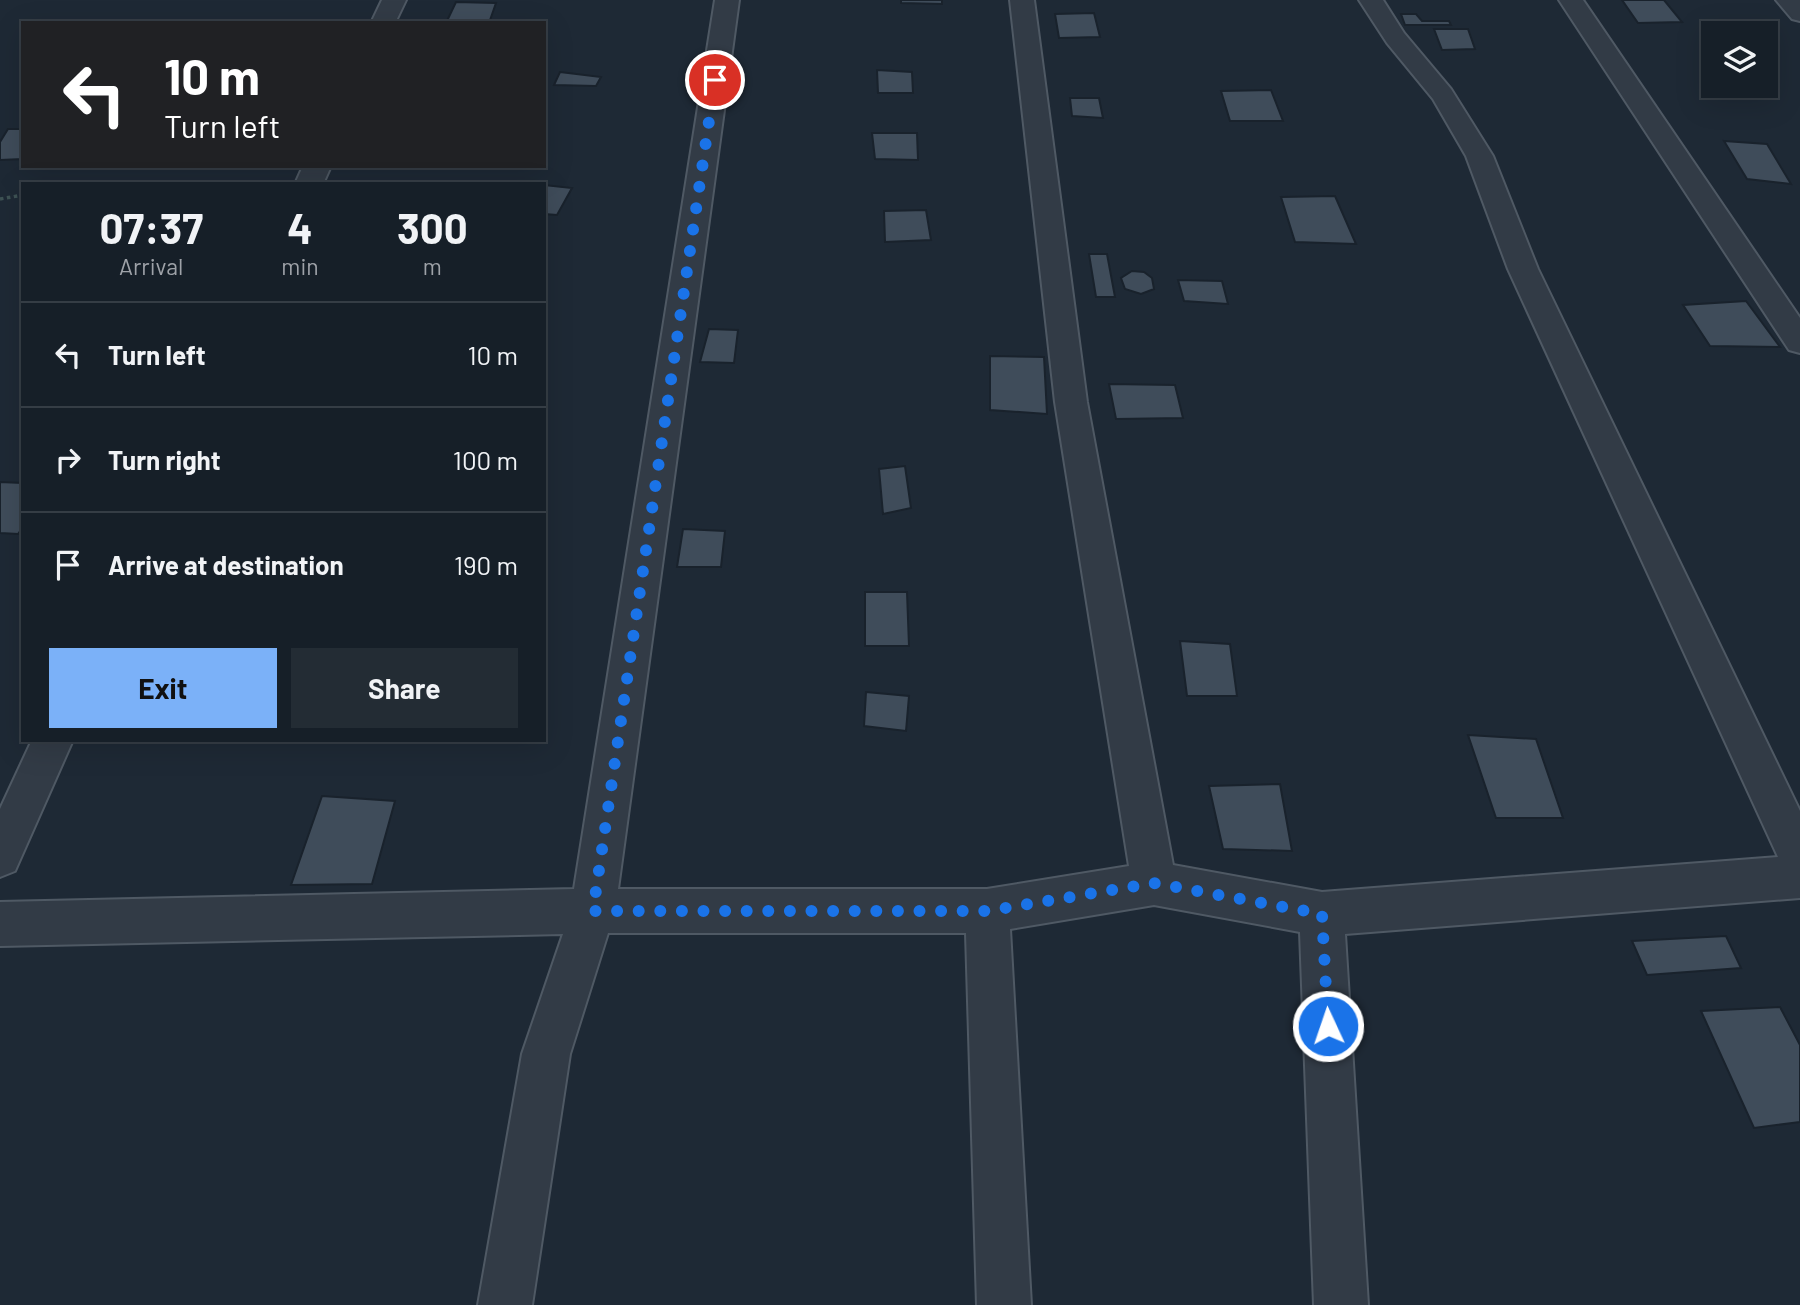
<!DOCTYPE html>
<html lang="en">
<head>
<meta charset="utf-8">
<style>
  body { margin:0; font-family:Barlow,sans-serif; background:#232c34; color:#f1f3f6; height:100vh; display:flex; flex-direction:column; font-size:26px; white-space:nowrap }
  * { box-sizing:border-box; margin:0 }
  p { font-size:23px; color:#9ea2a8 }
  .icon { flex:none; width:38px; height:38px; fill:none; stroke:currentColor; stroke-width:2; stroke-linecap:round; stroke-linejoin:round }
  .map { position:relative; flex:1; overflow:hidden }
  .sheet { position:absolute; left:21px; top:182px; width:525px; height:560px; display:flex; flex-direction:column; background:#161f28; border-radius:0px; box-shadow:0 7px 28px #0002,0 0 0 2px #353d45 }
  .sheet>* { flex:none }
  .guide { position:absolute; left:21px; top:21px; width:525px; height:147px; border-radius:0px; box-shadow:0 7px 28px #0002,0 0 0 2px #353d45; background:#202124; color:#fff; overflow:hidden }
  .fabs { position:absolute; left:1701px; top:21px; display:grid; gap:14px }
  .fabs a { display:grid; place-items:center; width:77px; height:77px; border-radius:0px; background:#161f28; box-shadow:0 7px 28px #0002,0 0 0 2px #353d45; font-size:35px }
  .pin { position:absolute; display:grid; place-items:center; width:60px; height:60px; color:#fff; margin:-30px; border:4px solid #fff; border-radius:50%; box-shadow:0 2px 7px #0007 }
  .me { position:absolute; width:77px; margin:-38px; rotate:357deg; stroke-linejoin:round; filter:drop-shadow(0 0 5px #0008) }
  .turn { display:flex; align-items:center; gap:24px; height:147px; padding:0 28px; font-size:32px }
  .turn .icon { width:91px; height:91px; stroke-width:2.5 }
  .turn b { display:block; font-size:49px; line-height:60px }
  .eta { display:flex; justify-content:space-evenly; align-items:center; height:119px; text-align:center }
  .eta b { font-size:42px; font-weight:700; line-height:49px }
  .action { display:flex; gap:14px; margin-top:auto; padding:14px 28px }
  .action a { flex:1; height:80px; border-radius:0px; background:#7bb1f8; color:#111; font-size:28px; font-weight:700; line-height:80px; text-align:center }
  .action a+a { background:#232c34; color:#f1f3f6 }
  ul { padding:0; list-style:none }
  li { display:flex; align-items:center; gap:21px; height:105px; padding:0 28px; border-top:2px solid #353d45 }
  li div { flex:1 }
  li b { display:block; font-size:26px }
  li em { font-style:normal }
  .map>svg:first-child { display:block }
  .building { fill:#3f4c5a; stroke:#19222c; stroke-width:2 }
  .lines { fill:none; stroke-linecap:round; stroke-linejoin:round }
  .minor-casing { stroke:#4f5964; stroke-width:4 }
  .path { stroke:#3e5254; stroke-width:3.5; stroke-dasharray:3.5 3.5; stroke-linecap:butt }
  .minor { fill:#323b46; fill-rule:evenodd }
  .route { stroke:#1a73e8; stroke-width:12; stroke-dasharray:0 21.6 }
</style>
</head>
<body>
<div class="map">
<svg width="1800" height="1305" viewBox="0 0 1800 1305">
  <rect width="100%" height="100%" fill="#1e2935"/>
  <path class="building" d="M901 0H942V4L901 3Z
    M1622 0H1664L1682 22 1638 23Z
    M456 2 496 3 489 23H446Z
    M1094 13 1100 37 1059 38 1055 14Z
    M1401 14H1416L1422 21H1449L1451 25H1405Z
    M1434 29H1468L1475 49 1442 50Z
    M877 70 912 72 913 93H878Z
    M560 72 601 77 596 86 554 85Z
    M1271 90 1283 121H1230L1221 91Z
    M1070 98H1099L1103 118 1072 116Z
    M8 129H23V159L0 160V142Z
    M872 133H917L918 160 875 159Z
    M1724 141 1767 144 1791 184 1747 179Z
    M544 185 572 188 557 215 544 214Z
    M1335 196 1356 244 1295 242 1281 197Z
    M926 210 931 240 885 242 884 211Z
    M1089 254H1107L1115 297H1096Z
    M1132 271 1144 272 1152 278 1154 289 1141 294 1125 289 1121 278Z
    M1178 280 1222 281 1228 304 1184 301Z
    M1746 301 1780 347 1710 346 1683 305Z
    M709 329 738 330 734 363 700 362Z
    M990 356 1044 357 1047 414 990 410Z
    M1109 384 1175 385 1183 418 1116 419Z
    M905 466 911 508 883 514 879 469Z
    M0 482 23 483V527L18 534 0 533Z
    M683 529 725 531 721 567H677Z
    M865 592H907L909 646H865Z
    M1180 641 1230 644 1237 696H1187Z
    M866 692 909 696 906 731 864 726Z
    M1468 735 1536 739 1563 818H1496Z
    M1280 784 1292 851 1223 849 1209 786Z
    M322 796 395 801 372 884 291 885Z
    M1726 936 1741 968 1647 975 1632 941Z
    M1780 1007 1800 1045V1122L1754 1128 1701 1011Z"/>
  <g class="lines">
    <g class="minor-casing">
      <path id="minor" d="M382 0H406L395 23H371Z
        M715 0H739L618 889H987L1129 866 1055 402 1010 0H1034L1087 402 1173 865 1322 892 1778 857 1508 269 1466 156 1433 99 1387 43 1359 0H1383L1404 33 1451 89 1493 156 1538 269 1800 811V898L1345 934 1368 1305H1314L1300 932 1154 905 1010 929 1031 1305H977L966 933H608L570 1054 532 1305H478L522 1054 563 934 0 946V902L574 889Z
        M1559 0H1583L1800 318V353L1789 350Z
        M1776 0H1800V21L1792 19Z
        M303 166H331L323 184H295Z
        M32 740H73L15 871 0 877V809Z"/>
    </g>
    <path class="path" d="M0 199 23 195"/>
    <use href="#minor" class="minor"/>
  </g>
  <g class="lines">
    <path class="route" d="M715 80 593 911H987L1154 883 1322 914 1328 1026"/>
  </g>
</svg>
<div class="fabs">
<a><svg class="icon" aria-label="layers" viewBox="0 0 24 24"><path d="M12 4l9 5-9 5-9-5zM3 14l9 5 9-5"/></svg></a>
</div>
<div class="pin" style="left:715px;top:80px;background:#d93025"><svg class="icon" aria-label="arrive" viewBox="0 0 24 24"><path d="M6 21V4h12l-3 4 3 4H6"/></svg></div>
<svg class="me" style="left:1328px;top:1026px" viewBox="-20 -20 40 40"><circle r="17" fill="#1a73e8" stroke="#fff" stroke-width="3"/><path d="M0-11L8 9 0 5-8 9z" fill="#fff"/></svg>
<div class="guide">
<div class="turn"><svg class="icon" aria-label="left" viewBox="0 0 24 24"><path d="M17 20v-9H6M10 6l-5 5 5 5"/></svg><div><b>10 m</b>Turn left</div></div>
</div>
<section class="sheet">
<div class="eta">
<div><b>07:37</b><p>Arrival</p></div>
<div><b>4</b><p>min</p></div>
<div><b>300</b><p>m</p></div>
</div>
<ul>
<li><svg class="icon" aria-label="left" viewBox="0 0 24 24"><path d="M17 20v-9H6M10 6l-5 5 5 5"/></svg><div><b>Turn left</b></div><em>10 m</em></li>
<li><svg class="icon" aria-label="right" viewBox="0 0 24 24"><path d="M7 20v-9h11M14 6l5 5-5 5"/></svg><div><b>Turn right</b></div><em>100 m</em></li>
<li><svg class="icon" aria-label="arrive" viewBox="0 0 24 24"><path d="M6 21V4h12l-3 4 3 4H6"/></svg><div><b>Arrive at destination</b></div><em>190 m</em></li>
</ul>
<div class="action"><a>Exit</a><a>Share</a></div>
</section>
</div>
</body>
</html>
